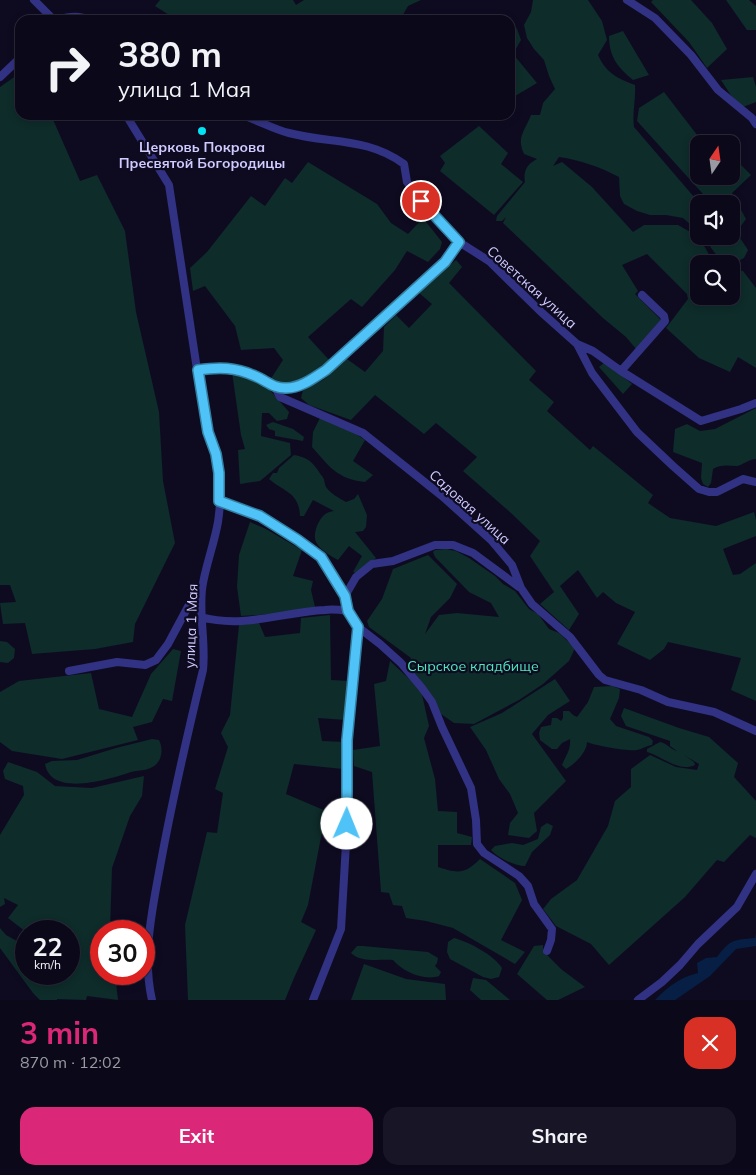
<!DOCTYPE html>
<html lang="en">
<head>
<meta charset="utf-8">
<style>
  body { margin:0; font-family:Mulish,sans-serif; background:#181626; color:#f1f3f6; height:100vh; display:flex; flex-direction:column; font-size:19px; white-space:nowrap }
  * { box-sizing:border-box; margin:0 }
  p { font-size:16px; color:#999aa2 }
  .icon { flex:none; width:28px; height:28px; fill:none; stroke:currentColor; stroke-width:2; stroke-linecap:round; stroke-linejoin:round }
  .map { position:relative; height:1000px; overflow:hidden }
  .panel { display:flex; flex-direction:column; background:#0a0819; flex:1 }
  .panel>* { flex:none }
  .banner { position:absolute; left:15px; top:15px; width:500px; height:105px; border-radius:15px; box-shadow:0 2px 8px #0003,0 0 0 1px #2a2938; background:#0a0819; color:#f1f3f6; overflow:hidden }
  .needle { width:32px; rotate:13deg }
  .controls { position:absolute; left:690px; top:135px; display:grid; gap:10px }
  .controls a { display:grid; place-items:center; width:50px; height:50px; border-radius:10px; background:#0a0819; box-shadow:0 2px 8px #0003,0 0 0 1px #2a2938; font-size:25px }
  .speed { position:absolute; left:15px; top:920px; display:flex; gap:10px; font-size:25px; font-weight:700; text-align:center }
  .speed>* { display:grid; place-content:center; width:65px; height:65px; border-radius:50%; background:#0a0819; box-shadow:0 2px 8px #0003,0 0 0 1px #2a2938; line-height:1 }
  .speed small { font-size:12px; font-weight:400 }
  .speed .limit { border:8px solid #d22; background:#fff; color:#111 }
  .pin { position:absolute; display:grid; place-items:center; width:42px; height:42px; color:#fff; margin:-21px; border:2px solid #fff; border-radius:50%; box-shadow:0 1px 5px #0007 }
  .me { position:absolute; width:55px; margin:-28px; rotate:1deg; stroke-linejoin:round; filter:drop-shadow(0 0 4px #0008) }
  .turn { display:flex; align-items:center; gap:18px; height:105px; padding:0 20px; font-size:22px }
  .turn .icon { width:65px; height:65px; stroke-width:2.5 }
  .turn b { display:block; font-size:35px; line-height:42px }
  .round { display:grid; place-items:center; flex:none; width:52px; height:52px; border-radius:15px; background:#181626 }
  .overview { display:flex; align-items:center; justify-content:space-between; height:85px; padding:0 20px }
  h1 { font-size:30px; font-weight:700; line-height:38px; color:#db2777 }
  .primary-button { display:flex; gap:10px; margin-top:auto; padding:10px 20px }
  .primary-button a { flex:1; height:58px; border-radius:15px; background:#db2777; color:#fff; font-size:20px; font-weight:700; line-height:58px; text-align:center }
  .primary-button a+a { background:#181626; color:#f1f3f6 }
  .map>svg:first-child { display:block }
  .green { fill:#0e2c2a }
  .water { fill:#071f44 }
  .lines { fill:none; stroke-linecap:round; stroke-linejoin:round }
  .minor { stroke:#323284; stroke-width:8 }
  .route-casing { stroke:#337fa1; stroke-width:12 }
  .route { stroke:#4fc3f7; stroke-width:9 }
  .poi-dot { fill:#00e5f6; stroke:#0e0b21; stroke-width:2 }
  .labels { text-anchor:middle; stroke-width:4.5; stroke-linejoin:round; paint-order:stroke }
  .poi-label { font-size:14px; font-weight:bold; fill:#cfcbff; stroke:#0e0b21 }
  .street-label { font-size:14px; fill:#cfcbff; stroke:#0e0b21 }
  .park-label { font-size:14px; fill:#4de9bd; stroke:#0e0b21 }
</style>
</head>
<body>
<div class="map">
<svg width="756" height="1000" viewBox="0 0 756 1000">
  <rect width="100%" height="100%" fill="#0e0b21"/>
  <path class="green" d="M160 0H293L296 5 304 0H421L408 6 400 20H177L155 6Z
    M533 0H588L602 21 607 40 598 55C607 74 617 78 635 85 636 100 632 112 634 127L700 204H699V232L683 218 666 215H650L637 211 624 204 620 196 619 177C600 167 580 160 559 157L553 166 562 162 592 187 633 232 644 225H678L699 237 711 258 720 264H699V296H731V269L743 271 756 288V368L738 357 730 372 699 358 666 328 688 299 687 294 647 254 622 265 638 291 635 294 661 320 637 350 626 337 603 318 503 223 506 217 502 221H496L497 216 525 182C523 171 527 164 537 159L524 154C516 137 525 131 531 115H540L543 103 555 89 549 76 544 60 534 49 527 38 524 25 531 12Z
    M653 0H691L712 23 727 49 707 68 689 42 651 2Z
    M726 0H749L756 6V30H747Z
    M510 22 517 29 521 40 513 54 537 83 510 99Z
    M623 31 649 75 633 80C617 67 609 56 609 36Z
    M20 73V115H51L80 181 97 175 125 231 136 312 159 412 163 481 175 543 135 624 133 642 95 649 32 654 25 623 3 624 0 603 16 602 10 585H0V87Z
    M753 77 756 87V102L743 107 732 97 721 80Z
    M664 92 704 144H699V176H731V155L751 175 732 193 746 219 738 230 731 223V204H712L637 121 639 108Z
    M479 126 508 153 501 164 523 182 494 215 440 171 445 163 440 156Z
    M308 162 377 204 391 223 408 234 423 218 442 242 440 249 428 262 407 251 395 270 362 307 351 299 308 337 331 362 313 376 288 385 270 380 283 360 274 348 241 350 235 326 205 286 193 291 190 268 207 252 251 196 265 206 285 178 292 183Z
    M731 230 738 235 748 250 744 258C740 260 736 262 732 263 719 264 710 246 704 236H731Z
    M456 260 462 267 449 283 536 371 529 380 554 402 547 411 590 450 593 446 653 495 648 503 670 518 716 526 754 512 756 520V536L723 549 733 575 740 574 756 563V701L731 690 741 658 668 642 664 649 650 660 617 644 635 612 616 603 603 592 597 598 578 570 560 586 579 614 569 630 540 604 554 592 530 556 540 541 511 513 463 471 477 457 436 423 424 434 375 395 351 420 309 405 301 398 303 390 323 380 347 359 365 372 383 351 384 327 396 315 409 328 432 304 418 292Z
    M605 362 632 384 623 394 599 367Z
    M232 372 242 375 268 388 289 412 287 419 277 421 269 413H262L261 436 290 443 291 455 260 481 240 484 238 450 245 449 241 435Z
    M756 408V459C749 459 743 465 737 466 728 466 721 464 713 469L711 483 708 487 703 484 701 478 702 463 673 452 675 429 687 424 700 431 715 429Z
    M320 418 353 432 365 440 353 461 373 475 365 482C337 479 329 466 312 447L313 432Z
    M273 422 293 429 304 437 303 441 275 436V431L269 429 266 425Z
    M294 455C310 458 313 463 322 476 325 479 324 483 326 487 331 494 339 498 346 502L354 499 358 494 367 515 366 527 363 531 355 532 376 558 356 573 353 572 362 556 349 546 338 560C331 556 320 550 316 542 312 534 319 517 327 513 329 512 332 511 334 511L313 500 304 516H300C299 492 284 492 269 479L273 473H277L279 468Z
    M250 522 266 529 302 550 293 576 313 581 311 590 315 607 286 613 241 616 237 587 239 555Z
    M446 549 456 551 469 558 495 576 503 584 515 591 529 609 538 614 549 629 559 633 575 648 569 661 543 684 519 700 474 724 454 723 441 714 436 702 408 664 411 658 369 627 367 621 382 599 393 569 428 555 457 584 450 598 431 617 425 634 439 615 457 613 499 617 491 603 469 592 435 557 433 552 435 550Z
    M330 615 331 680 349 681 346 720 318 718 322 741 344 742 343 769 294 764 286 794 326 811 308 905 301 922 316 930 294 978 285 1000H188L185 925 207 832 217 833 223 793 215 789 228 747 221 733 230 715 239 625 259 623 265 637 300 633 301 618Z
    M0 641 7 642 15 649 14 658 8 663 0 662Z
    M173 649 181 651 172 701 163 699 152 722 133 727 138 740 62 759 12 751 0 742V692L19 681 91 673 99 709 132 717 151 674Z
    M390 661 421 690 429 726 424 738 435 779 438 811 457 812V833L472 837 471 845H438V867C457 873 464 875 480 859L515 883 522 900 501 940 525 952 515 964 453 928 426 921 406 918 402 906 393 905 389 893 381 892 372 772 354 766 353 750 380 746 374 684 386 681Z
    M555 679 570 701 548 715 532 734 566 781 534 813 537 831 529 838 508 835 510 823 518 813 510 794 499 779 486 750 470 727 502 713Z
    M612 686 620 689 619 698 610 719 616 726 649 737 653 741 652 745C646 746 642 749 637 750 631 752 592 745 587 742 587 752 575 764 566 769L562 765C566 755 571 750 570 739L562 743 557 749H552L540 740 539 733 541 727 551 725 552 718H557L561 721 563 718V711H569L573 715 577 717 588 702 594 687Z
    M624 708 679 728 709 737 738 763 734 777 756 801V838L750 835 724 862 717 860 685 897 609 965 591 944 556 926 543 909 551 899 577 880 608 826 615 801 631 787V769L650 755 676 767 697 770 699 764 684 755 694 762 695 765C679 773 662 756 647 752V749L660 742C667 743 671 750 677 751L670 746V741L626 726 621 716Z
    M152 739 159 740C162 746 163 755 158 762 152 771 140 770 131 772 110 779 51 798 45 764L52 761 77 760 116 748Z
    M8 762 37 772 55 786 92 788 144 776 142 796 130 816 112 868 110 931H101V974H115L118 1000 87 996 86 1000 57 999V1000H40L33 993 0 948V928L6 935 17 941 23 964 26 965V974H69V931L26 932 8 918 18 905 4 898 5 904 0 907V835L24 795 23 786 5 779 3 771Z
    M547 823 553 826 550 835 532 852 525 866C515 866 498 858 491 850L495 846 512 843 523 845 538 839 541 827Z
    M454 938C469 942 494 955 502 968L499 977 491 979 483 977 450 959 447 952 448 942Z
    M543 945V951L561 969 585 987 558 1000H547L517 974 534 946Z
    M357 946H363L428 952 438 958 437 963 435 966 441 972 439 976C424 981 403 972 393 960 380 959 361 963 351 953Z
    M364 964 406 979 445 984 446 1000H351Z
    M473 978 486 980 510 1000H481L470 990Z"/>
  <path class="water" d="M756 933V946L736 949 710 976 675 1000H655C669 986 679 978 698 973L697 963 706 958 717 957C731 939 733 940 755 938Z"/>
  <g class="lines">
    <path class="minor" d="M34 0 54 20
      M627 0 655 18 691 55 718 90 752 118 756 124
      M58 20C69 16 79 15 90 20
      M0 77 20 58
      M126 115 169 185 203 409C207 424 211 438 216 453 222 474 221 501 218 522 214 545 205 567 202 589 199 617 206 643 203 670 187 736 172 801 160 867 152 910 142 957 152 1000
      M241 115C258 120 273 129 289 133 330 144 367 137 404 164L407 182 421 201 459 242 489 261 540 311 577 344 592 373 637 432 673 466 699 489 709 492H717L743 479 756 482
      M577 344 593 351 621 371 701 421 741 409 756 403
      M198 370 220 367 238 370 255 376 275 387 280 397 363 433 442 496 491 540 512 565 521 588 532 604 570 637 599 675 605 680 641 690 668 702 714 712 756 731
      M621 371 665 321 664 316 642 295
      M275 387C297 389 308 381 326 370L445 262 459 242
      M219 501 260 516 298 540 321 557 345 596 348 611 358 627 380 644 401 663 422 688 432 702 442 727 471 788 476 820 477 844 484 853 519 876 528 886 534 904 552 929 551 940 547 951
      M345 596 356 577 372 564 393 561 435 545H453L473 553 519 587
      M201 617C244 629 282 612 325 610 332 609 341 610 348 611
      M69 671 117 662 145 665 156 660 168 644 190 603 202 589
      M313 1000 341 929 348 810 347 740 358 627
      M638 1000 662 982 680 965 698 944 737 907 756 874"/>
  </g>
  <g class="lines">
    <g class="route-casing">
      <path id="route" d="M347 824V740L358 627 348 611 345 596 321 557 298 540 260 516 219 501V473L216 454 208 432 198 370C219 367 235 367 255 376 267 381 274 389 287 388 301 388 315 377 326 370L445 262 459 242 421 201"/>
    </g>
    <use href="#route" class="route"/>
  </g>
  <circle class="poi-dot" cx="202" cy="131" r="5"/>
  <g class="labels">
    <g class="poi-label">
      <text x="202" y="152">Церковь Покрова<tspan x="202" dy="16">Пресвятой Богородицы</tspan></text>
    </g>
    <g class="street-label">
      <text transform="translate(532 287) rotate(42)" y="5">Советская улица</text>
      <text transform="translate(470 507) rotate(42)" y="5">Садовая улица</text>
      <text transform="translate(191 626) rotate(-88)" y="5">улица 1 Мая</text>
    </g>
    <g class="park-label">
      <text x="473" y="671">Сырское кладбище</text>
    </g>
  </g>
</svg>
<div class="controls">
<a><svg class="needle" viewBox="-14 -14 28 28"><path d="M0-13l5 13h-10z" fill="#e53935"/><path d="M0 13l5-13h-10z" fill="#999aa2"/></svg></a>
<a><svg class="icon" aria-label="sound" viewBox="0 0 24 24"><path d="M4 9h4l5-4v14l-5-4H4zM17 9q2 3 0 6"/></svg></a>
<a><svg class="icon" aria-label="search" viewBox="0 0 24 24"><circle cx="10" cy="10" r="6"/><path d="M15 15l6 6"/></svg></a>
</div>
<div class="speed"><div>22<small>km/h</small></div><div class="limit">30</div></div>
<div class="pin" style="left:421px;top:201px;background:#d93025"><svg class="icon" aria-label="arrive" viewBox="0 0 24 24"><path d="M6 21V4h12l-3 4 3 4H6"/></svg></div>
<svg class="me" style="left:347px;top:824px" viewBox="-20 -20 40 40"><circle r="19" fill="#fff"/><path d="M0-13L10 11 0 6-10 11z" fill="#4fc3f7"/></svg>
<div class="banner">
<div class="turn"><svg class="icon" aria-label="right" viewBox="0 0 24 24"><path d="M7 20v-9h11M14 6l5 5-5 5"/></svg><div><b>380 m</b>улица 1 Мая</div></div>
</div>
</div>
<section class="panel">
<div class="overview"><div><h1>3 min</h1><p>870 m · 12:02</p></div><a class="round" style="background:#d93025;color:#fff"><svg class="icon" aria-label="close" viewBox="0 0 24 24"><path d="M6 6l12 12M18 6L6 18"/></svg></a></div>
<div class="primary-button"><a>Exit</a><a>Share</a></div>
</section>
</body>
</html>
